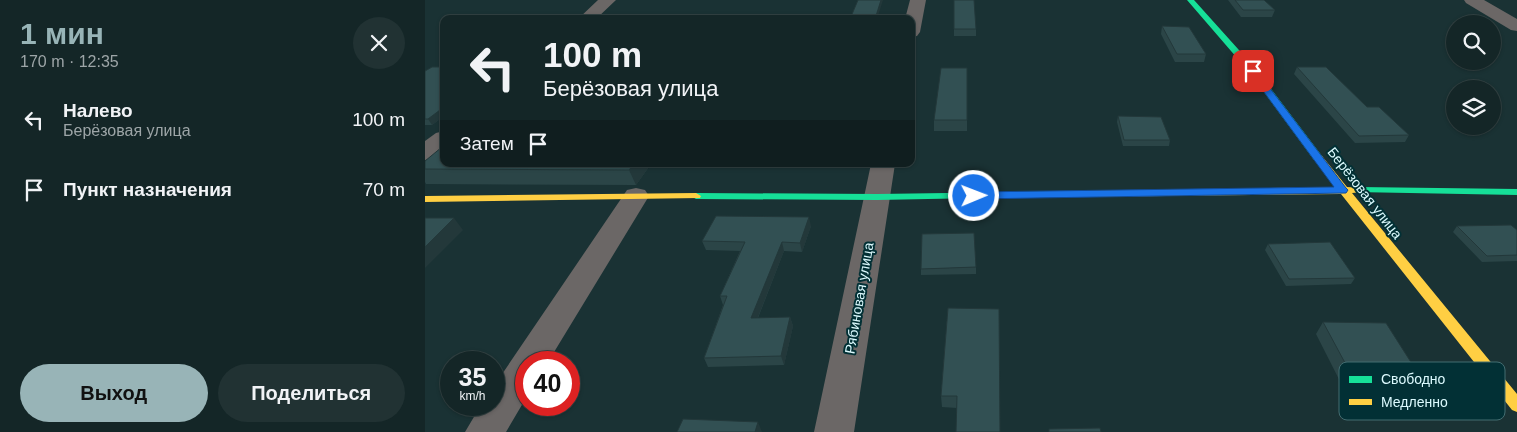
<!DOCTYPE html>
<html lang="ru">
<head>
<meta charset="utf-8">
<style>
  body { margin:0; font-family:Helvetica,sans-serif; background:#213233; color:#f1f3f6; height:100vh; display:flex; flex-direction:column; font-size:19px; white-space:nowrap }
  * { box-sizing:border-box; margin:0 }
  p { font-size:16px; color:#9da5a7 }
  .icon { flex:none; width:28px; height:28px; fill:none; stroke:currentColor; stroke-width:2; stroke-linecap:round; stroke-linejoin:round }
  .map { position:relative; flex:1; overflow:hidden }
  .sheet { display:flex; flex-direction:column; background:#142627; width:425px }
  .sheet>* { flex:none }
  .guide { position:absolute; left:15px; top:15px; width:475px; height:152px; border-radius:10px; box-shadow:0 1px 4px #0004,0 0 0 1px #334344; background:#142627; color:#f1f3f6; overflow:hidden }
  .tools { position:absolute; left:1021px; top:15px; display:grid; gap:10px }
  .tools a { display:grid; place-items:center; width:55px; height:55px; border-radius:50%; background:#142627; box-shadow:0 1px 4px #0004,0 0 0 1px #334344; font-size:25px }
  .speed { position:absolute; left:15px; top:351px; display:flex; gap:10px; font-size:25px; font-weight:700; text-align:center }
  .speed>* { display:grid; place-content:center; width:65px; height:65px; border-radius:50%; background:#142627; box-shadow:0 1px 4px #0004,0 0 0 1px #334344; line-height:1 }
  .speed small { font-size:12px; font-weight:400 }
  .speed .limit { border:8px solid #d22; background:#fff; color:#111 }
  .pin { position:absolute; display:grid; place-items:center; width:42px; height:42px; color:#fff; margin:-21px; border-radius:10px; box-shadow:0 2px 8px #0006 }
  .me { position:absolute; width:55px; margin:-28px; rotate:89deg; stroke-linejoin:round; filter:drop-shadow(0 0 4px #0008) }
  .turn { display:flex; align-items:center; gap:18px; height:105px; padding:0 20px; font-size:22px }
  .turn .icon { width:65px; height:65px; stroke-width:2.5 }
  .turn b { display:block; font-size:35px; line-height:42px }
  .then { display:flex; align-items:center; height:48px; padding:0 20px; background:#0003; gap:10px; font-size:19px }
  .round { display:grid; place-items:center; flex:none; width:52px; height:52px; border-radius:26px; background:#213233 }
  .head { display:flex; align-items:center; justify-content:space-between; height:85px; padding:0 20px }
  h1 { font-size:30px; font-weight:700; line-height:38px; color:#98b4b7 }
  .cta { display:flex; gap:10px; margin-top:auto; padding:10px 20px }
  .cta a { flex:1; height:58px; border-radius:30px; background:#98b4b7; color:#111; font-size:20px; font-weight:700; line-height:58px; text-align:center }
  .cta a+a { background:#213233; color:#f1f3f6 }
  ul { padding:0; list-style:none }
  li { display:flex; align-items:center; gap:15px; height:70px; padding:0 20px }
  li div { flex:1 }
  li b { display:block; font-size:19px }
  li em { font-style:normal }
  main { display:flex; flex:1; min-height:0 }
  .map>svg:first-child { display:block }
  .lines { fill:none; stroke-linecap:round; stroke-linejoin:round }
  .street { fill:#6b6766; fill-rule:evenodd }
  .fast { fill:#16e098; fill-rule:evenodd }
  .slow { fill:#ffcf43; fill-rule:evenodd }
  .wall { fill:#2b4547 }
  .shaded-wall { fill:#23383a }
  .building { fill:#325053; stroke:#23383a }
  .route { fill:#1a73e8; stroke:#114b97 }
  .labels { text-anchor:middle; stroke-width:4; stroke-linejoin:round; paint-order:stroke }
  .street-label { font-size:14px; fill:#dcfafe; stroke:#023035 }
  .key { fill:#023035; stroke:#436d71; stroke-width:1 }
  .key-label { font-size:14px; fill:#dcfafe }
</style>
</head>
<body>
<main>
<section class="sheet">
<div class="head"><div><h1>1 мин</h1><p>170 m · 12:35</p></div><a class="round"><svg class="icon" aria-label="close" viewBox="0 0 24 24"><path d="M6 6l12 12M18 6L6 18"/></svg></a></div>
<ul>
<li><svg class="icon" aria-label="left" viewBox="0 0 24 24"><path d="M17 20v-9H6M10 6l-5 5 5 5"/></svg><div><b>Налево</b><p>Берёзовая улица</p></div><em>100 m</em></li>
<li><svg class="icon" aria-label="arrive" viewBox="0 0 24 24"><path d="M6 21V4h12l-3 4 3 4H6"/></svg><div><b>Пункт назначения</b></div><em>70 m</em></li>
</ul>
<div class="cta"><a>Выход</a><a>Поделиться</a></div>
</section>
<div class="map">
<svg width="1092" height="432" viewBox="0 0 1092 432">
  <rect width="100%" height="100%" fill="#1a3234"/>
  <g class="lines">
    <path class="street" d="M173 0H191L171 19H153Z
      M485 0H501L495 32 492 36 486 37V19H480Z
      M1039 0H1059L1092 19V31L1086 30 1041 3Z
      M19 131V150L9 158 0 160V141L11 133Z
      M446 164H470L429 432H389Z
      M211 188 220 190 224 196 123 362H101V398L81 432H40L56 405H69V386L202 190Z"/>
    <path class="fast" d="M762 0H769L831 69 897 156 898 158 897 160H889L825 73Z
      M934 187 1092 189V195L930 192 929 190Z
      M657 191 662 194 661 196 452 200 271 199 266 196 271 193 452 194Z"/>
    <path class="slow" d="M893 155 897 156 922 187 938 188 939 190 938 192 927 193 1092 394V412L1087 410 916 194 657 197 652 194 657 191 911 187 888 158Z
      M271 193 276 196 275 198 0 202V196Z"/>
  </g>
  <path class="wall" d="M529 0 551 29V36H529Z
    M803 0H839L850 10 847 17H816Z
    M737 26 781 54 779 62H750L736 34Z
    M19 67V116L7 125H0V71Z
    M872 67 942 107 984 135 980 142 930 143 869 74Z
    M542 68V131H509V120Z
    M693 116 745 140 744 146H698L692 122Z
    M0 161 226 164 211 185 1 184 0 182Z
    M386 226 377 252 359 251 333 318 365 317 368 326 359 365 283 367 279 358 298 305 295 296 315 251 281 250 277 241Z
    M1032 226 1092 230V261L1057 262 1028 232Z
    M843 244 930 278 926 284 861 286 840 250Z
    M551 267V274L496 275V269Z
    M523 308 575 432 532 408 517 407 516 396Z
    M898 322 1003 389 993 401 924 399 891 334Z"/>
  <path class="shaded-wall" d="M456 0H458L452 19H450Z
    M19 107V116L7 125 3 119Z
    M209 164H226L211 185 204 170Z
    M384 217 386 226 377 252 375 243Z
    M29 218 38 230 0 268V247Z
    M357 242 359 251 329 327 326 318Z
    M365 317 368 326 359 365 356 356Z
    M333 422 337 432H330Z"/>
  <path class="building" d="M433 0H456L450 19H425Z
    M529 0H549L551 29H529Z
    M810 0H839L850 10H818Z
    M737 26 764 27 781 54H752Z
    M7 67H19V107L3 119H0V71Z
    M872 67H901L942 107H954L984 135 934 136Z
    M516 68H542V120H509Z
    M693 116 736 117 745 140H699Z
    M17 147H19V164H209L204 170 0 169V161Z
    M291 216 384 217 375 243 357 242 326 318 365 317 356 356 279 358 302 296H295L320 242 277 241Z
    M0 218H29L0 247Z
    M1086 225 1092 230V255L1062 256 1032 226Z
    M549 233 551 267 496 269 497 234Z
    M905 242 930 278 864 279 843 244Z
    M523 308 574 309 575 432H531L532 396H516Z
    M898 322 961 323 1003 389 933 387Z
    M258 419 333 422 330 432H252Z
    M675 428 676 432H624V429Z"/>
  <path class="route" d="M825 70H831L921 188 923 190 921 193 549 199 544 196 549 192 909 187 825 73Z"/>
  <g class="labels">
    <g class="street-label">
      <text transform="translate(940 193) rotate(52)" y="5">Берёзовая улица</text>
      <text transform="translate(434 298) rotate(-80)" y="5">Рябиновая улица</text>
    </g>
  </g>
  <rect x="914" y="362" width="166" height="58" rx="8" class="key"/>
  <rect x="924" y="376" width="23" height="7" fill="#16e098"/>
  <rect x="924" y="399" width="23" height="6" fill="#ffcf43"/>
  <g class="key-label">
    <text x="956" y="384">Свободно</text>
    <text x="956" y="407">Медленно</text>
  </g>
</svg>
<div class="tools">
<a><svg class="icon" aria-label="search" viewBox="0 0 24 24"><circle cx="10" cy="10" r="6"/><path d="M15 15l6 6"/></svg></a>
<a><svg class="icon" aria-label="layers" viewBox="0 0 24 24"><path d="M12 4l9 5-9 5-9-5zM3 14l9 5 9-5"/></svg></a>
</div>
<div class="speed"><div>35<small>km/h</small></div><div class="limit">40</div></div>
<div class="pin" style="left:828px;top:71px;background:#d93025"><svg class="icon" aria-label="arrive" viewBox="0 0 24 24"><path d="M6 21V4h12l-3 4 3 4H6"/></svg></div>
<svg class="me" style="left:549px;top:196px" viewBox="-20 -20 40 40"><circle r="17" fill="#1a73e8" stroke="#fff" stroke-width="3"/><path d="M0-11L8 9 0 5-8 9z" fill="#fff"/></svg>
<div class="guide">
<div class="turn"><svg class="icon" aria-label="left" viewBox="0 0 24 24"><path d="M17 20v-9H6M10 6l-5 5 5 5"/></svg><div><b>100 m</b>Берёзовая улица</div></div>
<div class="then">Затем<svg class="icon" aria-label="arrive" viewBox="0 0 24 24"><path d="M6 21V4h12l-3 4 3 4H6"/></svg></div>
</div>
</div>
</main>
</body>
</html>
